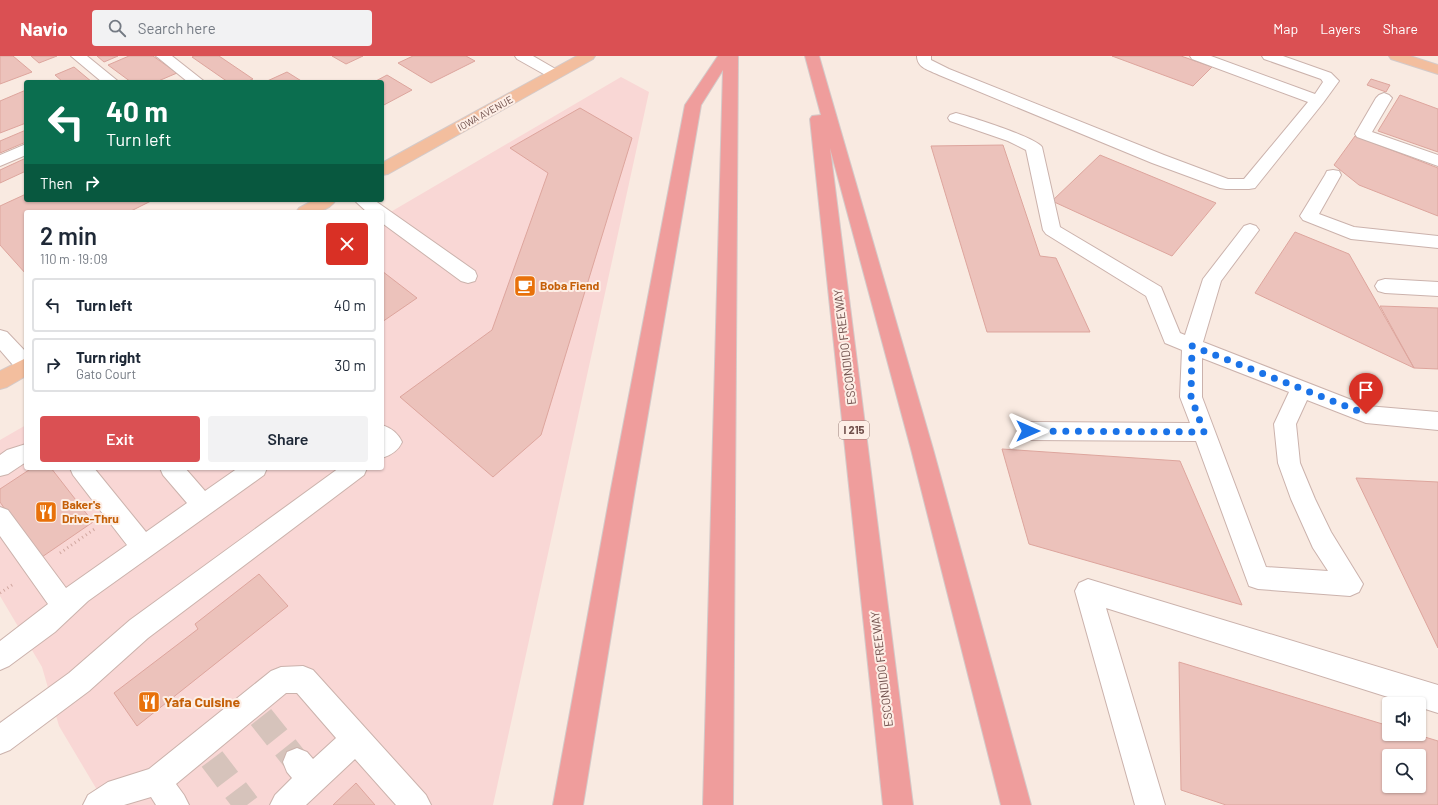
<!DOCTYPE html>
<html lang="en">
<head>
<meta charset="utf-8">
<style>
  body { margin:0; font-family:Barlow,sans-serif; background:#f2f2f3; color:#1f2937; height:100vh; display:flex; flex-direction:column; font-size:15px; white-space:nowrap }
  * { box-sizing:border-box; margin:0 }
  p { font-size:13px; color:#747a83 }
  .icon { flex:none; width:22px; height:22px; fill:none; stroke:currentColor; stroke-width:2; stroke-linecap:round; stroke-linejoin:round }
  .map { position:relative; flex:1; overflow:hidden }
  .side { position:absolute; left:24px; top:154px; width:360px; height:260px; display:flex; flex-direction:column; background:#fff; border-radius:4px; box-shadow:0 1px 3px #0004 }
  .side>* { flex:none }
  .top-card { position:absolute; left:24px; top:24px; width:360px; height:122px; border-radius:4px; box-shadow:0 1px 3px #0004; background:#0b6e4f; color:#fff; overflow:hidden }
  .controls { position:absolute; left:1382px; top:641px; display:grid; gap:8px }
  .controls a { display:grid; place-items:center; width:44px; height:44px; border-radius:4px; background:#fff; box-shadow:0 1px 3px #0004; font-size:20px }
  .pin { position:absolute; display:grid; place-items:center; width:34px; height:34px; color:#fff; margin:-41px -17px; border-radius:50% 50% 50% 0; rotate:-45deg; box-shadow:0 0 4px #0007 }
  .pin .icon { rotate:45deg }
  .me { position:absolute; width:44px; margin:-22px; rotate:90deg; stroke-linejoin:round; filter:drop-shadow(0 0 3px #0008) }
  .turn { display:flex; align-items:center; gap:14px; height:84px; padding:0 16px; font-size:18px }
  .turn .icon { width:52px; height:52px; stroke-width:2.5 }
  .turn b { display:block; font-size:28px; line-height:34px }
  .then { display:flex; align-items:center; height:38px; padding:0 16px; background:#0003; gap:8px; font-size:15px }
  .round { display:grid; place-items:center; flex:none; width:42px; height:42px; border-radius:4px; background:#f2f2f3 }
  .summary { display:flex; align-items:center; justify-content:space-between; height:68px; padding:0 16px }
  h1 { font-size:24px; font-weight:600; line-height:30px }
  .primary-button { display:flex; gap:8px; margin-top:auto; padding:8px 16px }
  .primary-button a { flex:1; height:46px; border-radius:4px; background:#da5053; color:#fff; font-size:16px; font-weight:600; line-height:46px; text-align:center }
  .primary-button a+a { background:#f2f2f3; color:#1f2937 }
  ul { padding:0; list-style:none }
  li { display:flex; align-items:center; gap:12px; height:54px; margin:0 8px 6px; padding:0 8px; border:2px solid #e0e1e3; border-radius:4px }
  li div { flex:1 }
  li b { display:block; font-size:15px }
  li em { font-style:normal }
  header { display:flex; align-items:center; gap:24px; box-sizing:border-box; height:56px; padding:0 20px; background:#da5053; color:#fff }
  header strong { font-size:19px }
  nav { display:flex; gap:22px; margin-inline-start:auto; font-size:14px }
  .search { width:280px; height:36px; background:#f2f2f3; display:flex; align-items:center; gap:10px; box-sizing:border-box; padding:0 14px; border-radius:4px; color:#747a83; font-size:15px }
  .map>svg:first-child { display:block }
  .commercial { fill:#f9d7d5 }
  .building { fill:#ecc2bb; stroke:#dda59d; fill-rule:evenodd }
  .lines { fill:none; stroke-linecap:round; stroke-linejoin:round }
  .minor-tunnel { stroke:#d6c3bb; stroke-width:26; stroke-dasharray:26 13; stroke-linecap:butt }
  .minor-casing { stroke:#cbb2ac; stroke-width:2 }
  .major-casing { stroke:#d4cac9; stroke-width:2 }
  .highway-casing { stroke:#d4cac9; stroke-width:2 }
  .path { stroke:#d0a69f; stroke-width:3; stroke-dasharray:1 3.5; stroke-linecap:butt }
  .minor { fill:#fff; fill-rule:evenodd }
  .major { fill:#f3be9e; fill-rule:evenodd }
  .highway { fill:#ef9d9c; fill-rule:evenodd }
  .route { stroke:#1a73e8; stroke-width:7; stroke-dasharray:0 12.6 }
  .labels { text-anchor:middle; stroke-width:4; stroke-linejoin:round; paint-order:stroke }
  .far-street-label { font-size:10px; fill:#6e4e4a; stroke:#fdeee6 }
  .shield { fill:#fdeee6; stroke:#997e79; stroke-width:1 }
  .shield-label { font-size:11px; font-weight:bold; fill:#6e4e4a }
  .food-label { font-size:12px; font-weight:bold; fill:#c56008; stroke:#fdeee6; text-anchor:start }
  .street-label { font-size:12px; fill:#6e4e4a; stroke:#fdeee6 }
  .near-food-label { font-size:14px; font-weight:bold; fill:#c56008; stroke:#fdeee6; text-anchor:start }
</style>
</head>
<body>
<header>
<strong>Navio</strong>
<div class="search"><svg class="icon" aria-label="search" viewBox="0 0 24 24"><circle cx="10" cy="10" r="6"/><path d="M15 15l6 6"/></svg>Search here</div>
<nav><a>Map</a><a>Layers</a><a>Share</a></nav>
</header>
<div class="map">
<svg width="1438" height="749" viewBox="0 0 1438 749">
  <rect width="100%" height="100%" fill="#f9eae1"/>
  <path class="commercial" d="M621 21 649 36 493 749H106L59 670 42 611 0 540V384L26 369V412H382V161Z"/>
  <path class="building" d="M0 0H13L32 16 0 28Z
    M31 0H57L39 7Z
    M97 0H118L104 6Z
    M129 0H153L177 17 156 26H131L108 9Z
    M194 0H219L253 23 246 26H228L192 1Z
    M332 0H363L346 8Z
    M413 0H466L475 5 431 27 398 7Z
    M1112 0H1181L1212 11 1193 30Z
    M74 11 92 26H63L55 19Z
    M287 16 303 26H265Z
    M387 19 412 34 382 50V26H374Z
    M1371 23 1390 29 1386 36 1367 29Z
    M26 34V67L0 77V45Z
    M1400 39 1438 53V96L1378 75Z
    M580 52 632 82 541 379 493 421 400 341 492 274 548 117 510 92Z
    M26 74V86L0 97V85Z
    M1355 80 1438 112V160L1359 129 1334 109Z
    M1003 89 1040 200 1056 202 1090 276H987L931 90Z
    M1100 99 1216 147 1172 200 1052 145Z
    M26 102V115L0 127V114Z
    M26 138V144L151 145 129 156H26V218L0 189V150Z
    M1295 176 1349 198 1414 312 1255 237Z
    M382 215 417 242 382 266Z
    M1380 250 1438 252V313L1414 312Z
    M1002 393 1180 405 1242 549 1029 488Z
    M32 412H51L93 466 39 503 0 446V433Z
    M1356 422 1438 426V592Z
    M259 518 288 550 137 670 114 637 198 573 195 568Z
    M1179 606 1389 670V678H1415L1438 685V749H1226L1181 734ZM1389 700H1419V730H1389Z
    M356 727 375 749H333Z"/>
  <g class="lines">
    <path class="minor-tunnel" d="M261 661 297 706
      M212 703 247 749"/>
    <g class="minor-casing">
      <path id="minor" d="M71 0H87L119 26H102Z
        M156 0H172L205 26H188Z
        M515 0H533L559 15 561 18 559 21 554 22 549 21 517 3Z
        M917 0H931V4L949 13 1164 99 1228 123H1244L1308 46 1192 3 1190 0H1211L1315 38 1323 26 1321 23 1264 3 1262 0H1283L1331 17 1339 25 1323 47 1255 132 1249 133H1226L1220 132 1152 107 939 19C929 14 917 12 917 0Z
        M1384 37 1389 39 1392 42 1372 76 1438 99V110L1357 81 1355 78 1376 42 1379 39Z
        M956 57C971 61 1035 81 1042 91L1060 171 1161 231 1180 277 1185 279 1203 223 1244 170 1250 168 1256 170 1259 174 1256 178 1221 225 1203 286 1367 350 1438 356V374L1366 367 1307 344 1296 368 1300 407 1315 443 1331 476 1363 528 1359 536 1350 540 1258 533 1249 530 1196 385 1028 384 1020 381 1017 375 1020 369 1028 366 1190 367 1180 341 1182 294 1165 287 1146 240 1046 178 1043 174 1026 94 1008 85 950 65 948 62 950 59ZM1202 302 1289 336 1274 368 1278 407 1291 443 1313 492 1328 515 1266 511 1202 341Z
        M26 88V99L0 110V99Z
        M1333 114 1339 115 1341 119 1319 158 1354 171 1438 180V192L1351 183 1303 164 1300 160 1325 119 1327 115Z
        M354 144H374L475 215 477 220 475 225 468 227 461 225 382 167V156H367Z
        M1385 223 1438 226V240L1385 237 1378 235 1375 230 1378 225Z
        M0 274 7 276 26 296V318L19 316 0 294Z
        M382 369C391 372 398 377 402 386 398 395 391 399 382 402Z
        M26 388V406L8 418 0 420V399L7 394Z
        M70 412H94L146 476 187 447 163 419 160 412H185L205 435 238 412H267L264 419 88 545 55 576 9 610 0 614V585L48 548 0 480V451L8 454 66 532 127 489 73 419Z
        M339 412H367L364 419 148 582 89 635 10 694 0 698V667L69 617 130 564Z
        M1088 523 1438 629V657L1419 651V648H1410L1106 552 1165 749H1135L1075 535 1079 527Z
        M303 610 313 614 426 739 431 749H396L355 703 306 749H270L275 739 292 722 287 716 283 706 287 696 297 692 307 696 313 703 336 682 297 637H286L176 728 184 739 189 749H156L151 741 124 749H83L88 739 108 726 149 713 271 615 281 611Z"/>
    </g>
    <g class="major-casing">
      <path id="major" d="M577 0H595L593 3 388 118 382 119V107Z
        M1389 0H1410L1438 9V18L1391 3Z
        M314 144H336C327 158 310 156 296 156L299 152Z
        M26 302V320L7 331 0 333V315Z"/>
    </g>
    <g class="highway-casing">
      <path id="highway" d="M718 0H738L733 749H703L723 14 701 49 635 433 583 749H553L611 433 685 49Z
        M805 0H819L933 393 1031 749H1001L911 393 830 92 913 749H883L810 63 812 60 821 59Z"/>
    </g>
    <path class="path" d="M60 497 96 472
      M0 537 15 527"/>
    <use href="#minor" class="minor"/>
    <use href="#major" class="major"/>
    <use href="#highway" class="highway"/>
  </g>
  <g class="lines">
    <path class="route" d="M1028 375 1204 376 1191 341 1192 290 1366 358"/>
  </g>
  <defs>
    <g id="cafe-square" transform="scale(1.15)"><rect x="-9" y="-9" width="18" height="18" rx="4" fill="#e8710a" stroke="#fdeee6"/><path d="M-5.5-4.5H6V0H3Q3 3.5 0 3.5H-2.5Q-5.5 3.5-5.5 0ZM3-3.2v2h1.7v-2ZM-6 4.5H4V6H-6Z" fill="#fff"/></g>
    <g id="restaurant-square" transform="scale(1.15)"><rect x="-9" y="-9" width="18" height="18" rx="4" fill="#e8710a" stroke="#fdeee6"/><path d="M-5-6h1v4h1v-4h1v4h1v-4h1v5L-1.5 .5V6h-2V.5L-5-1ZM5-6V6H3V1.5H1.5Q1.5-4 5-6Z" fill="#fff"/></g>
  </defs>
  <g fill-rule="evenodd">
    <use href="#cafe-square" x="525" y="230"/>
    <use href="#restaurant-square" x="46" y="456"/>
    <use href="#restaurant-square" x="149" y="646"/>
  </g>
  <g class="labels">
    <g class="far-street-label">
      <text transform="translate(485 57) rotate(-29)" y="4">IOWA AVENUE</text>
    </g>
    <rect class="shield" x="839" y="365" width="30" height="18" rx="3"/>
    <g class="shield-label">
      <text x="854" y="378">I 215</text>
    </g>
    <g class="food-label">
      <text x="540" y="234">Boba Fiend</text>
      <text x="62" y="453">Baker's<tspan x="62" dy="14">Drive-Thru</tspan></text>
    </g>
    <g class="street-label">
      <text transform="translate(845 291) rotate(-97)" y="4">ESCONDIDO FREEWAY</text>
      <text transform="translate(882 613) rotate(-97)" y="4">ESCONDIDO FREEWAY</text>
    </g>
    <g class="near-food-label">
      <text x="164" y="651">Yafa Cuisine</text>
    </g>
  </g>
</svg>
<div class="controls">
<a><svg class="icon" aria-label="sound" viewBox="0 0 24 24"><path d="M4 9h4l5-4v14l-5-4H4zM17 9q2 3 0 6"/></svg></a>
<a><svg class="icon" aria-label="search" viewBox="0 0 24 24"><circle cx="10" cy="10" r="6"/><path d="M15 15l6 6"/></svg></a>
</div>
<div class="pin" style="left:1366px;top:358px;background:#d93025"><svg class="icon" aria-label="arrive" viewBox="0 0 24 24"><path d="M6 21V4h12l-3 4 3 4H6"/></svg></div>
<svg class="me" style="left:1028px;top:375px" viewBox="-20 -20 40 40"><path d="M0-17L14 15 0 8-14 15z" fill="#1a73e8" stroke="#fff" stroke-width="4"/></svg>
<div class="top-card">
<div class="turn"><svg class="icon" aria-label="left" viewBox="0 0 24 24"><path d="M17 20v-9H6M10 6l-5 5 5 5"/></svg><div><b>40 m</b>Turn left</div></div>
<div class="then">Then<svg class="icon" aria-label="right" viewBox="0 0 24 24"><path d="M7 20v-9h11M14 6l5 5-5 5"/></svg></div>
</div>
<section class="side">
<div class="summary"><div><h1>2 min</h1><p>110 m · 19:09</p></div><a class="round" style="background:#d93025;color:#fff"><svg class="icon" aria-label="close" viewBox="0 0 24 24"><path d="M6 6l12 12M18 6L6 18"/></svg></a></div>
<ul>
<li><svg class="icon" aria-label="left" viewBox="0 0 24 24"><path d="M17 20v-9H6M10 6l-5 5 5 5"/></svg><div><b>Turn left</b></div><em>40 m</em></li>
<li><svg class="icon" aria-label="right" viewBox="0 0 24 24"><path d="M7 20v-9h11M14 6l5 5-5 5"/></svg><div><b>Turn right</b><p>Gato Court</p></div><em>30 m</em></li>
</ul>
<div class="primary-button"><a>Exit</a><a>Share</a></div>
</section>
</div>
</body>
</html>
